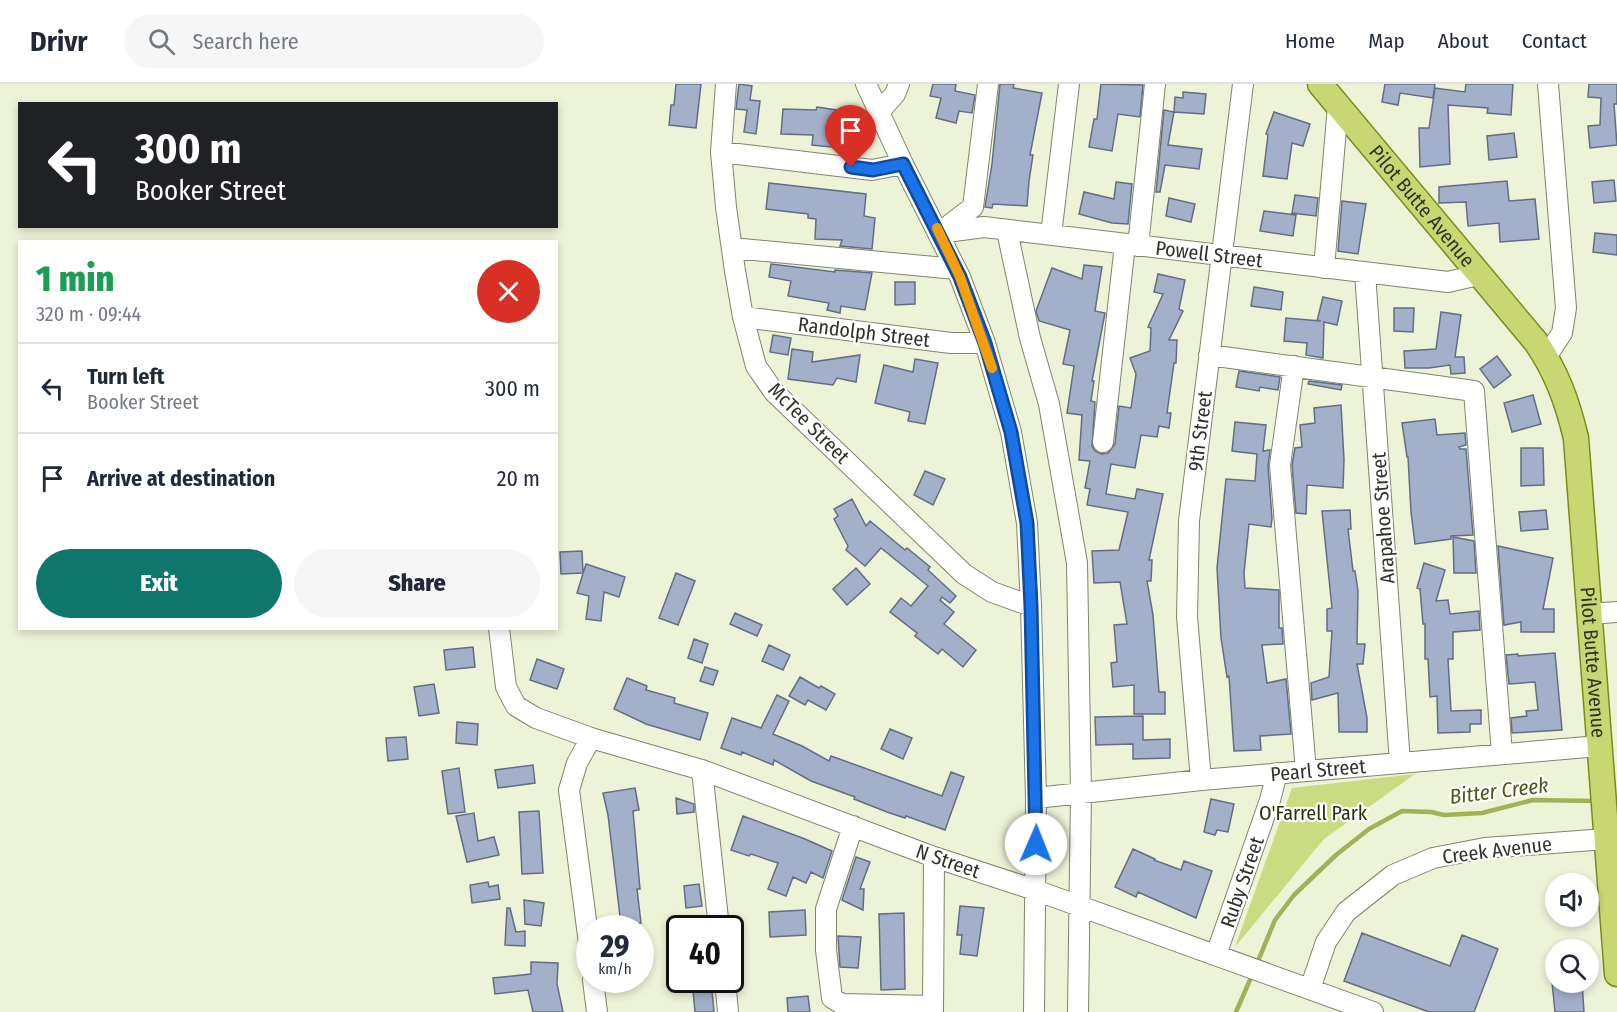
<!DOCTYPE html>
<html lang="en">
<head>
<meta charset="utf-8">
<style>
  body { margin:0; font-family:"Fira Sans Condensed",sans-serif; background:#f6f6f7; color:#1f2937; height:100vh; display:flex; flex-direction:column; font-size:22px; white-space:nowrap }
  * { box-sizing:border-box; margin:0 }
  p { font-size:20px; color:#747a83 }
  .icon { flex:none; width:33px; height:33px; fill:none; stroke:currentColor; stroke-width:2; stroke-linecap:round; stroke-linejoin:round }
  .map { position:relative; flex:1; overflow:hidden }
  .side { position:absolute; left:18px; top:156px; width:540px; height:390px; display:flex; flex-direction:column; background:#fff; border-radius:0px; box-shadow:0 3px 9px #0003 }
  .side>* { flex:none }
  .banner { position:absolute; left:18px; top:18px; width:540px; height:126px; border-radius:0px; box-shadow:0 3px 9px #0003; background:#202124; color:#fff; overflow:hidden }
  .controls { position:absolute; left:1545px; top:789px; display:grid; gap:12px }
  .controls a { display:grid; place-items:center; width:54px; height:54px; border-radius:50%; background:#fff; box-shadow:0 3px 9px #0003; font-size:30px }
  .speed { position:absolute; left:576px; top:831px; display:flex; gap:12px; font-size:30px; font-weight:700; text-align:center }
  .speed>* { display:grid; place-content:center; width:78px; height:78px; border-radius:50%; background:#fff; box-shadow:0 3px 9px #0003; line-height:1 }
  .speed small { font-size:15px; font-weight:400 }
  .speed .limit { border:3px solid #111; border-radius:9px; background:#fff; color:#111 }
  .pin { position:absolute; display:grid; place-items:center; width:51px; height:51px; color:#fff; margin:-62px -26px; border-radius:50% 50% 50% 0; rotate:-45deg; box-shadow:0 0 6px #0007 }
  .pin .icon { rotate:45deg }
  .me { position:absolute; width:66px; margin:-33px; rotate:1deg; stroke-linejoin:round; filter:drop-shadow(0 0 4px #0008) }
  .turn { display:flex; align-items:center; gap:21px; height:126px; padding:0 18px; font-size:27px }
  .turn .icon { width:78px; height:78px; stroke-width:2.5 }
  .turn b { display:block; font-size:42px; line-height:51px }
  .round { display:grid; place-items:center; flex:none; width:63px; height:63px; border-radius:32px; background:#f6f6f7 }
  .headline { display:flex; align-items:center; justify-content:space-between; height:102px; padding:0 18px }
  h1 { font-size:36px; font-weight:800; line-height:45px; color:#1e9e55 }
  .primary-button { display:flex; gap:12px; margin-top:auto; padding:12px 18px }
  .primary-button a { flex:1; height:69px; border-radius:36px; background:#0f766e; color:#fff; font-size:24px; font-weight:800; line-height:69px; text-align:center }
  .primary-button a+a { background:#f6f6f7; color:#1f2937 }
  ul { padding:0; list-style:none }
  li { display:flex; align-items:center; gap:18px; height:90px; padding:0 18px; border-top:2px solid #e0e1e3 }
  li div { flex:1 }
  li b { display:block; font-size:22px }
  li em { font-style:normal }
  header { display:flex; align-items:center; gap:36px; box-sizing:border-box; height:84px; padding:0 30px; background:#fff; border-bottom:2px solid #e0e1e3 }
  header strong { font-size:28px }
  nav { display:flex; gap:33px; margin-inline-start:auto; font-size:21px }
  .search { width:420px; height:54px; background:#f6f6f7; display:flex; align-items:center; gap:15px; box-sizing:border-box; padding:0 21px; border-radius:33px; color:#747a83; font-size:22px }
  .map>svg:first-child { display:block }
  .green { fill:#cadc81 }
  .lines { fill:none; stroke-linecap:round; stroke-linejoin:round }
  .stream { stroke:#a0b157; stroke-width:4.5 }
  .building { fill:#a3b0c9; stroke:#626e84; stroke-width:1.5 }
  .minor-casing { stroke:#7f856b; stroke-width:22 }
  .major-casing { stroke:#7c8c1c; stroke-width:27 }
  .minor { stroke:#fff; stroke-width:20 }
  .major { stroke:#c9d773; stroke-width:24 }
  .route-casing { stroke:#114b97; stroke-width:15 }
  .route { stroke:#1a73e8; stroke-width:10 }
  .slow { stroke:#f59e0b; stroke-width:10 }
  .labels { text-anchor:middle; stroke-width:4.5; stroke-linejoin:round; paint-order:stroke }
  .street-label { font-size:20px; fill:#303228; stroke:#fff }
  .park-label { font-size:20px; fill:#2a3109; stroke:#fff }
  .water-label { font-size:21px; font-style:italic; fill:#4d5716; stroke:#fff }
</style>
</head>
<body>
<header>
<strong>Drivr</strong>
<div class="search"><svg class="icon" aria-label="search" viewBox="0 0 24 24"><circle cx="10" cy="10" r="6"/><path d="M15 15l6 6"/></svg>Search here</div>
<nav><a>Home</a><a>Map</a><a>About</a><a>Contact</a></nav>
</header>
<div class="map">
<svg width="1617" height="928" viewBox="0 0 1617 928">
  <rect width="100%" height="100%" fill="#edf3d7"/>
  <path class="green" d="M1415 690 1324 755 1235 863 1292 704Z"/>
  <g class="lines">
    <path class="stream" d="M1256 882 1275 836 1294 811 1336 771 1369 745 1402 727 1431 728 1444 731 1482 729 1533 716 1596 717
      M1236 928 1253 889"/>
  </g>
  <path class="building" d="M676 0H701L696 44 669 41 671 21H674Z
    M739 0 752 2 750 16 760 17 756 50 744 48 747 26 736 25Z
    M933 0H956L955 7 975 11 972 29 959 27 956 39 936 34 941 14 930 12Z
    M1000 0H1014L1013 4 1042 9 1030 71H1033L1029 97 1027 122 993 120 992 124 985 123 992 80Z
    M1101 0 1143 1 1140 33 1118 30 1112 67 1089 63 1094 35H1097Z
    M1385 0H1435L1433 14 1400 9 1398 21 1382 18Z
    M1466 0H1513L1511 31 1487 29 1488 24 1448 21 1450 80 1420 83 1419 44H1429L1435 4 1465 8Z
    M1589 0H1617V20H1614L1617 61 1590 64 1588 42 1600 41 1601 14 1588 13Z
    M1183 8 1206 10 1204 30 1174 28 1175 13 1183 14Z
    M817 23 836 26 831 63 812 61 813 51 781 50 783 25 816 26Z
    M1164 26 1174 28 1168 61 1202 65 1199 85 1165 81 1160 108H1156Z
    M1274 28 1310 40 1303 62 1292 59 1287 95 1263 92 1268 51 1266 50Z
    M1514 49 1517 73 1489 76 1487 52Z
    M1614 96 1616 117 1594 119 1592 98Z
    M1507 97 1509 117 1535 115 1539 155 1500 158 1499 139 1468 142 1466 118 1439 119V103Z
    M1116 98 1132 100 1128 140 1112 139 1079 130 1084 108 1114 115Z
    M769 99 866 110 864 132 875 134 872 165 840 162 842 156 815 155 816 135 808 134V130L766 125Z
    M1295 111 1318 114 1316 132 1292 129Z
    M1169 114 1195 120 1191 138 1166 132Z
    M1342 117 1366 120 1358 170 1338 167Z
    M1264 127 1296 131 1293 152 1260 147Z
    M1595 149 1617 151V171L1593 168Z
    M771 180 835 188V186L872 189 865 226 841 222 840 229 827 226 829 219 788 212 791 197 769 193Z
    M1084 181 1102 183 1095 227 1105 229 1092 297H1094L1091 317 1095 318 1092 362 1095 367 1101 370 1108 369 1115 360 1119 322 1131 324 1136 290 1130 274 1150 267 1151 244 1148 243 1163 210 1154 208 1158 190 1185 196 1179 225 1183 227 1169 256H1177L1176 279H1174L1167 329H1171L1169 344 1159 342 1157 353 1141 351 1135 384 1111 380 1106 410 1135 415 1137 405 1163 410 1149 476H1152L1151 497H1147L1153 531 1159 608H1165V630H1134V601L1113 603 1111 579 1117 578 1114 541 1127 540 1120 498 1094 499 1092 467 1119 466 1128 428 1087 421 1090 405 1085 404 1090 377 1079 376 1082 331 1067 329 1074 282 1063 280 1070 246 1039 237 1036 227 1052 184 1082 195Z
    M895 198H915V220L895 221Z
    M1254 203 1283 208 1281 226 1251 222Z
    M1323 213 1342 217 1337 241 1324 238 1323 274 1306 271 1307 259 1284 257 1286 234 1321 237H1317Z
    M1394 224H1414L1413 248 1394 247Z
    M1441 228 1461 231 1455 273H1464L1465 289 1451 290 1450 281 1429 284H1405L1404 267 1436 265Z
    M773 251 791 254 788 271 770 268Z
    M792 265 813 268 812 278 860 271 856 298 837 294 833 301 788 295Z
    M1497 272 1511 291 1494 304 1480 285Z
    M915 275 938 279 925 340 908 337 910 328 875 319 884 281 913 288Z
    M1239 287 1280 293 1278 306 1260 303 1259 307 1236 303Z
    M1309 297 1342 301 1341 306 1308 300Z
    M1533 311 1541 340 1512 348 1504 319Z
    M1341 321 1344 376 1343 404 1307 401 1306 430 1296 429 1292 381 1295 364 1302 363 1300 341 1315 339 1314 324Z
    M1435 335 1437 351 1465 349 1466 361 1459 363 1460 365H1466L1473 451 1451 452V455L1415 460 1411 428 1408 373H1407L1402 339Z
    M1235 338 1266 341 1263 367 1270 366 1268 382 1272 434 1271 443 1249 440 1244 489 1245 504 1279 506V544H1282L1283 560 1262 561 1267 599 1286 595 1291 650 1260 652 1261 666 1234 667 1229 592 1227 593 1221 554 1217 484 1226 395 1255 397 1257 370 1232 367Z
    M1521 364H1543L1544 401 1521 402Z
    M925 387 945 395 933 421 914 411Z
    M852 415 866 442 870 437 905 466 907 464 930 483 928 486 956 512 950 519 942 513 940 516 954 528 944 540 976 566 963 583 942 565 938 570 915 552 917 549 890 528 901 514 911 522 928 502 881 464 865 482 846 466 848 462 834 435 838 432 834 425Z
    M1350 426 1351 445H1348L1353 487H1355L1358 507 1357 560H1365L1363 580H1357L1367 634V648H1339L1338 609 1312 616 1311 599 1329 593 1332 547H1327V525L1332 524 1322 427Z
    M1546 426 1548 445 1521 447 1519 428Z
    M1453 453 1474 457 1476 489H1454Z
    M1498 462 1553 474 1543 525H1554V548H1521V538L1504 541Z
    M582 467 583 489 561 490 560 468Z
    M1424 479 1445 486 1436 517 1448 516 1450 530 1479 527 1480 546 1453 548V575H1448L1451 627 1481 626V640H1470V648L1438 649 1437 612 1430 613 1428 575H1425V540H1423L1420 505 1417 504Z
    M586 480 625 493 619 513 604 508 601 537 586 535 589 512 577 509Z
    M856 484 870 500 847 521 833 505Z
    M676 489 695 497 678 541 659 534Z
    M735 529 762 541 757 552 730 540Z
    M694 555 708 560 702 579 688 574Z
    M769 561 790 571 783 586 762 577Z
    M473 563 475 583 446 586 444 566Z
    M1555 569 1562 646 1512 649 1511 634 1527 632 1526 627 1538 626 1535 598 1509 600 1506 571 1518 570V572Z
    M537 575 564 585 557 605 530 596Z
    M705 583 718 587 713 601 700 597Z
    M800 593 819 604 821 602 835 610 826 626 808 616 805 621 789 612Z
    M627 594 647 602 646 606 675 614 674 619 708 629 700 656 646 640 614 625Z
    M434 600 439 629 419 632 414 603Z
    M777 611 789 617 773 650 802 662 829 677 831 672 942 712 951 688 964 693 945 746 906 732 905 734 887 728 854 715 855 713 811 697 774 676 773 681 742 668 741 671 721 664 732 634 761 644Z
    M1143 632V656L1170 655V674L1133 675V660L1096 661 1095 633Z
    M457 638 478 640 477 661 456 659Z
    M890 645 912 654 903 675 881 665Z
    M406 653 408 675 388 677 386 654Z
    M533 681 535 699 498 704 495 686Z
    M459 684 465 728 448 730 442 687Z
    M635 704 639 726 633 727 640 805H637L641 839 621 841 608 731 603 709Z
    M676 714 694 720V728L677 730Z
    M1211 715 1234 720 1228 748 1217 746 1215 751 1204 748Z
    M539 727 543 789 522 790 519 728Z
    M474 729 478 757 494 753 499 771 467 778 456 732Z
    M743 732 805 755 832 767 823 794 811 788 806 799 793 793 786 812 768 805 778 779 751 770 749 772 731 766Z
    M1133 765 1155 775 1154 776 1181 786 1184 777 1212 787 1196 834 1138 808 1136 813 1115 803Z
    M856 773 870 778 860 805H864L863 826 842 816Z
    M488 798 489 803 498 801 500 815 472 819 470 801Z
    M699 800 702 822 686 824 684 802Z
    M524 816 544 819 541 842 525 840Z
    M960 822 984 824 977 872 960 870 962 851H957Z
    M507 824H510L516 848 525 847V862L505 861Z
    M805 826 806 851 770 853 769 828Z
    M904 829 905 905 881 906 879 830Z
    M1362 849 1450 882 1462 851 1498 865 1474 928H1429L1344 897Z
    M838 852 861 853 858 884 840 883Z
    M531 878 558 879 557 900 563 928H533L528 906 495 910 493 894 531 890Z
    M692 896H711L714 928H695Z
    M1552 898H1582L1584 928H1555Z
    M808 912 810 928H788L787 914Z"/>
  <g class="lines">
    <g class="minor-casing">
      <path id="minor" d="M726 0 721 68 726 123 735 187 743 233 756 282 774 308 964 490 992 508 1031 522
        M866 0 903 80 960 193 985 259 1011 348 1027 439 1031 522 1036 714 1034 928
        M879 28 895 10 899 0
        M721 68 872 86 903 80
        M1007 147 1030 254 1049 320 1077 479 1081 709 1078 928
        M939 149 984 143 1448 198 1478 191
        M939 149 973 123 988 0
        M1051 151 1069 0
        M1138 162 1155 0
        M732 164 956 185
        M1324 184 1338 22
        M1365 189 1400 679
        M743 233 951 259H985
        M1209 271 1474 307 1502 670
        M1546 273 1562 249 1566 224 1548 0
        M1294 282 1280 381 1306 687
        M1103 358 1125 160
        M1590 530 1617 528
        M499 544 506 603 516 622 536 634 591 654 702 686 934 773 1035 806 1373 928
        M702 686 719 844
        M1201 696 1187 533 1189 437 1243 0
        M1036 714 1201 696 1599 662
        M853 742 826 825V866L832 914 842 920 933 922
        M590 867 569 706 577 679 591 654
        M1216 871 1270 716 1277 689
        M593 896 597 928
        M725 896 728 928
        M1310 905 1326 858 1346 828 1393 791 1433 774 1485 764 1606 755
        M933 928 934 773"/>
    </g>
    <g class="major-casing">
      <g id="major">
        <path id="s1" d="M1320 0 1536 258C1557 289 1567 317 1576 354L1617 890"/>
      </g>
    </g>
    <use href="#minor" class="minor"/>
    <use href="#major" class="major"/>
  </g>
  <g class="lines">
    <g class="route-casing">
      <path id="route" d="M851 83 873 86 903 80 960 193 985 259 1011 348 1027 439 1031 522 1036 760"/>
    </g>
    <use href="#route" class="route"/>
    <path class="slow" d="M937 144 960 193 992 284"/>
  </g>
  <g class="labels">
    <g class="street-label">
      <text dy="7" stroke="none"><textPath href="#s1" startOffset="159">Pilot Butte Avenue</textPath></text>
      <text transform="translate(1209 170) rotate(7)" y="7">Powell Street</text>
      <text transform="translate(864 248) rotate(7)" y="7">Randolph Street</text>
      <text transform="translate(809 339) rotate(45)" y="7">McTee Street</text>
      <text transform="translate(1200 347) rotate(-83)" y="7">9th Street</text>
      <text transform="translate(1383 434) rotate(-94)" y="7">Arapahoe Street</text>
      <text dy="7" stroke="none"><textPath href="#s1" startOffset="666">Pilot Butte Avenue</textPath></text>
      <text transform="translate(1318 686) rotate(-5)" y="7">Pearl Street</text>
      <text transform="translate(1497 766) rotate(-7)" y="7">Creek Avenue</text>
      <text transform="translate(948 777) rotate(19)" y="7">N Street</text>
      <text transform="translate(1242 798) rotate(-71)" y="7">Ruby Street</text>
    </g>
    <g class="park-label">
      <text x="1313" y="736">O'Farrell Park</text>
    </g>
    <g class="water-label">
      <text transform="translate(1499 707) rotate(-7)" y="7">Bitter Creek</text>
    </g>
  </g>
</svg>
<div class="controls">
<a><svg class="icon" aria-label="sound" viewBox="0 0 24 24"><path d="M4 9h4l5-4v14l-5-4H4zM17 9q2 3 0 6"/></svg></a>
<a><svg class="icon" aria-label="search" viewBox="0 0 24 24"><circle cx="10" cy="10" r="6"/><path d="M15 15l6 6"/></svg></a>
</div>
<div class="speed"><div>29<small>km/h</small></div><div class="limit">40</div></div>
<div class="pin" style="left:851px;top:83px;background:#d93025"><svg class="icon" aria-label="arrive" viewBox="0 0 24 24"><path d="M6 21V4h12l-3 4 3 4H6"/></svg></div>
<svg class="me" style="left:1036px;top:760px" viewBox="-20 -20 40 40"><circle r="19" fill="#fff"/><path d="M0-13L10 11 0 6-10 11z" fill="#1a73e8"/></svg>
<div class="banner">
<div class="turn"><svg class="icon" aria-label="left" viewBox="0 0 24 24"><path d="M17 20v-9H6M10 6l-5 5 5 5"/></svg><div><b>300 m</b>Booker Street</div></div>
</div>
<section class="side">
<div class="headline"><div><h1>1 min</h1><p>320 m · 09:44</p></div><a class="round" style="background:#d93025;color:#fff"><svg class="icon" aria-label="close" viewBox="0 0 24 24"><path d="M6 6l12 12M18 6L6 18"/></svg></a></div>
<ul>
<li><svg class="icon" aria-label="left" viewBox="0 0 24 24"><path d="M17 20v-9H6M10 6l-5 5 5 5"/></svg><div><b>Turn left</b><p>Booker Street</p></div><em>300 m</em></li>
<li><svg class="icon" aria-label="arrive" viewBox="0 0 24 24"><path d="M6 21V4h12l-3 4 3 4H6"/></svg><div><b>Arrive at destination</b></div><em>20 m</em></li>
</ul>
<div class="primary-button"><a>Exit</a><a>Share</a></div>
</section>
</div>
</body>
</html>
